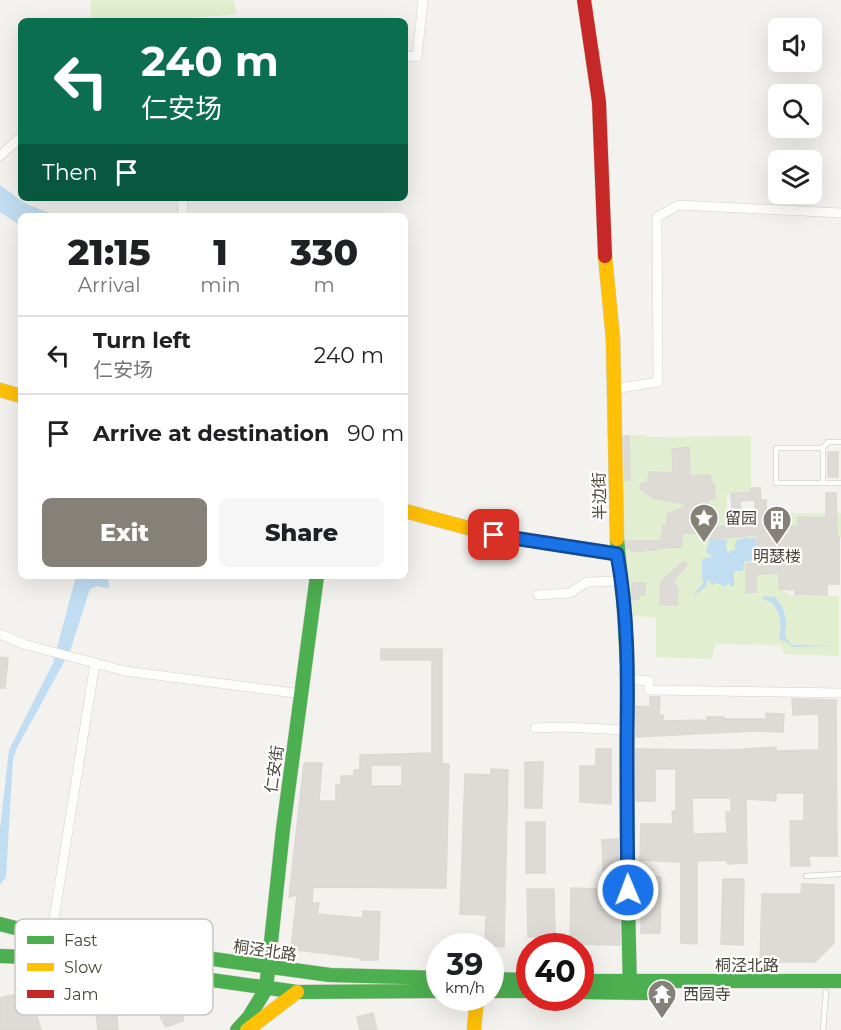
<!DOCTYPE html>
<html lang="en">
<head>
<meta charset="utf-8">
<style>
  body { margin:0; font-family:Montserrat,"Noto Sans SC",sans-serif; background:#f6f6f6; color:#202124; height:100vh; display:flex; flex-direction:column; font-size:22px; white-space:nowrap }
  * { box-sizing:border-box; margin:0 }
  p { font-size:20px; color:#757577 }
  .icon { flex:none; width:33px; height:33px; fill:none; stroke:currentColor; stroke-width:2; stroke-linecap:round; stroke-linejoin:round }
  .map { position:relative; flex:1; overflow:hidden }
  .side { position:absolute; left:18px; top:213px; width:390px; height:366px; display:flex; flex-direction:column; background:#fff; border-radius:9px; box-shadow:0 6px 24px #0002 }
  .side>* { flex:none }
  .hud { position:absolute; left:18px; top:18px; width:390px; height:183px; border-radius:9px; box-shadow:0 6px 24px #0002; background:#0b6e4f; color:#fff; overflow:hidden }
  .fabs { position:absolute; left:768px; top:18px; display:grid; gap:12px }
  .fabs a { display:grid; place-items:center; width:54px; height:54px; border-radius:9px; background:#fff; box-shadow:0 6px 24px #0002; font-size:30px }
  .speed { position:absolute; left:426px; top:933px; display:flex; gap:12px; font-size:30px; font-weight:700; text-align:center }
  .speed>* { display:grid; place-content:center; width:78px; height:78px; border-radius:50%; background:#fff; box-shadow:0 6px 24px #0002; line-height:1 }
  .speed small { font-size:15px; font-weight:400 }
  .speed .limit { border:9px solid #d22; background:#fff; color:#111 }
  .pin { position:absolute; display:grid; place-items:center; width:51px; height:51px; color:#fff; margin:-26px; border-radius:12px; box-shadow:0 3px 9px #0006 }
  .me { position:absolute; width:66px; margin:-33px; rotate:359deg; stroke-linejoin:round; filter:drop-shadow(0 0 4px #0008) }
  .turn { display:flex; align-items:center; gap:21px; height:126px; padding:0 24px; font-size:27px }
  .turn .icon { width:78px; height:78px; stroke-width:2.5 }
  .turn b { display:block; font-size:42px; line-height:51px }
  .then { display:flex; align-items:center; height:57px; padding:0 24px; background:#0003; gap:12px; font-size:22px }
  .eta { display:flex; justify-content:space-evenly; align-items:center; height:102px; text-align:center }
  .eta b { font-size:36px; font-weight:800; line-height:42px }
  .action { display:flex; gap:12px; margin-top:auto; padding:12px 24px }
  .action a { flex:1; height:69px; border-radius:9px; background:#868178; color:#fff; font-size:24px; font-weight:800; line-height:69px; text-align:center }
  .action a+a { background:#f6f6f6; color:#202124 }
  ul { padding:0; list-style:none }
  li { display:flex; align-items:center; gap:18px; height:78px; padding:0 24px; border-top:2px solid #e0e0e0 }
  li div { flex:1 }
  li b { display:block; font-size:22px }
  li em { font-style:normal }
  .map>svg:first-child { display:block }
  .green { fill:#e1eecf }
  .water { fill:#c0ddf1 }
  .building { fill:#dedbd6; stroke:#dcd9d4; stroke-width:1.5; fill-rule:evenodd }
  .lines { fill:none; stroke-linecap:round; stroke-linejoin:round }
  .lane-casing { stroke:#d2d0cb; stroke-width:6 }
  .street-casing { stroke:#d2d0cb; stroke-width:10 }
  .fast-casing { stroke:#d3cfc5; stroke-width:15 }
  .slow-casing { stroke:#d3cfc5; stroke-width:15 }
  .jam-casing { stroke:#d3cfc5; stroke-width:15 }
  .lane { stroke:#fdfdfc; stroke-width:4.5 }
  .street { stroke:#fdfdfc; stroke-width:9 }
  .fast { stroke:#4caf50; stroke-width:14 }
  .slow { stroke:#ffc107; stroke-width:14 }
  .jam { stroke:#c62828; stroke-width:14 }
  .route-casing { stroke:#114b97; stroke-width:15 }
  .route { stroke:#1a73e8; stroke-width:10 }
  .labels { text-anchor:middle; stroke-width:4.5; stroke-linejoin:round; paint-order:stroke }
  .street-label { font-size:16px; fill:#4b4439; stroke:#fff }
  .poi-label { font-size:16px; fill:#4b4439; stroke:#fff; text-anchor:start }
  .key { fill:#fff; stroke:#c9c7c4; stroke-width:1.5 }
  .key-label { font-size:16px; fill:#4b4439 }
</style>
</head>
<body>
<div class="map">
<svg width="841" height="1030" viewBox="0 0 841 1030">
  <rect width="100%" height="100%" fill="#f4f2ee"/>
  <path class="green" d="M91 0H234L236 14 187 18 185 21H91Z
    M647 435V437L751 436V493L727 494V526L767 524V513H841V537H785L779 566V588L790 595 839 596V656L784 654 782 645 715 644 712 659 656 657V617L626 616 623 548 622 436Z"/>
  <path class="water" d="M0 185 26 204 58 216H21V226L0 212Z
    M719 536 723 540H727L726 548 729 554 730 551 735 550V544L738 539 742 540 745 537 751 539 755 537 757 561H744L743 571H734V586H730L729 583 725 586 716 583 713 585 708 579 706 586 695 595 692 603 695 593 704 582 702 578V559L713 557 706 552 710 539H718Z
    M76 576H108L109 588 97 586 90 589 70 651 17 748 13 759 6 877 0 885V829L9 750 53 663Z
    M763 596 775 597 783 608 786 620 785 636 791 645 834 646 792 647 786 641 779 640C782 626 781 616 773 603L763 599Z"/>
  <path class="building" d="M624 436H629L630 480H625Z
    M689 447 690 476 710 475 712 484H714L715 499H708L709 527 733 525 731 494 751 492V488H760L761 500H766L767 521H776V526H798V517L826 518V493H836L837 537H839V584H827V595L795 594V590L779 589V573L756 574V592L746 593V564H756L757 535 709 539V537L706 538V533H682V547L656 548V550H647L644 542V551H631V548H626V541H661L663 525 667 526V514L689 505 653 498 640 488 642 483H648L649 472 673 473 672 449ZM755 500V517L741 518 740 501Z
    M828 452H838V477H828Z
    M684 561 687 565 675 578 674 584 678 588 677 605 660 604 661 581Z
    M632 583H645V595H639V599L632 600Z
    M381 649H442V764H449L446 888 313 887 312 903H319L317 914 363 918V911L380 912 378 960H361V958L291 949 297 895 289 897 304 763H322L319 801H336V785H341V776H354V770H360V755L432 753V660H381ZM371 765H402V786H371Z
    M0 657 8 658 5 688H0Z
    M650 697H660L659 715H663V721L707 720V717H724V719H766V713L784 714 783 732 754 731 636 737V706L650 707Z
    M792 699 836 700 837 856H809L810 866H791L790 821H804V793H776V801L746 799 747 863 727 864V860L697 861V944L681 943V862L640 860 641 824H673L672 811H676V769H655V801H636V749L731 750 776 747V751L819 750V714L793 715ZM692 798H731V812H726L727 833 693 834Z
    M596 749H611V804L580 802V766H596Z
    M525 762H543L542 808H525Z
    M491 769 508 770 504 947 485 945 486 915 460 914 465 774 491 775Z
    M526 822H545V873H526Z
    M618 839 620 945 570 944 571 888 604 889 602 840Z
    M642 877H661L660 933H641Z
    M723 879H744L743 945 721 944Z
    M802 884 834 885V943L815 962H760L762 894H801Z
    M527 889H554L555 937H528Z
    M37 975 40 985 50 982 51 987 76 982 81 1008 63 1011 62 1003 47 1007 48 1012 37 1016 41 1030H0V998L25 992 23 983 28 982 27 978Z
    M114 986V989L156 992 185 997 183 1021 166 1027 160 1017 162 1006 116 1005 118 1030H98L93 988Z
    M373 1013 377 1030H360L357 1017Z"/>
  <g class="lines">
    <g class="lane-casing">
      <path id="lane" d="M823 448 828 442H841
        M823 483V448H776V483H841
        M806 876 841 874
        M823 1030 826 992"/>
    </g>
    <g class="street-casing">
      <path id="street" d="M405 56 417 57 423 0
        M0 156 21 137
        M182 216 183 198
        M614 389 658 382 657 217 679 205 841 213
        M538 595 570 593 587 582 622 581
        M0 634 23 644 125 671 302 694
        M628 679 649 681V690L841 693
        M535 728 563 727 627 730
        M51 937 95 663"/>
    </g>
    <g class="fast-casing">
      <path id="fast" d="M617 539 624 609 627 665V857L630 992
        M0 924 51 937 330 975 440 978
        M0 956 56 958 297 992 440 991
        M490 979 530 980
        M580 981H841
        M490 991H530
        M580 992 646 993
        M237 1030 249 1017 266 989 283 829 317 576"/>
    </g>
    <g class="slow-casing">
      <path id="slow" d="M605 256 613 339 617 539
        M0 390 21 396
        M405 511 494 535 617 554
        M247 1030 297 992
        M474 1030 477 998"/>
    </g>
    <g class="jam-casing">
      <path id="jam" d="M584 0 599 102 605 256"/>
    </g>
    <use href="#lane" class="lane"/>
    <use href="#street" class="street"/>
    <use href="#fast" class="fast"/>
    <use href="#slow" class="slow"/>
    <use href="#jam" class="jam"/>
  </g>
  <g class="lines">
    <g class="route-casing">
      <path id="route" d="M494 535 617 554C628 613 628 673 627 733 627 785 627 838 628 890"/>
    </g>
    <use href="#route" class="route"/>
  </g>
  <defs>
    <g id="sight-pin" transform="scale(1.5)"><path d="M0 17L-7.5 6A9.5 9.5 0 1 1 7.5 6Z" fill="#868178" stroke="#fff"/><path d="M0-6L1.8-2.2L6-1.7L2.9 1.2L3.7 5.4L0 3.3L-3.7 5.4L-2.9 1.2L-6-1.7L-1.8-2.2Z" fill="#fff"/></g>
    <g id="building-pin" transform="scale(1.5)"><path d="M0 17L-7.5 6A9.5 9.5 0 1 1 7.5 6Z" fill="#868178" stroke="#fff"/><path d="M-4-6H4V6H1V3H-1V6H-4ZM-2.5-4.3h1.7v1.8h-1.7ZM.8-4.3h1.7v1.8H.8ZM-2.5-1h1.7V.8h-1.7ZM.8-1h1.7V.8H.8Z" fill="#fff"/></g>
    <g id="temple-pin" transform="scale(1.5)"><path d="M0 17L-7.5 6A9.5 9.5 0 1 1 7.5 6Z" fill="#868178" stroke="#fff"/><path d="M0-6L5-2H3V0L6.5 2.5H4V6H1.5V3h-3V6H-4V2.5H-6.5L-3 0V-2H-5Z" fill="#fff"/></g>
  </defs>
  <g fill-rule="evenodd">
    <use href="#sight-pin" x="704" y="518"/>
    <use href="#building-pin" x="777" y="520"/>
    <use href="#temple-pin" x="662" y="994"/>
  </g>
  <g class="labels">
    <g class="street-label">
      <text transform="translate(599 496) rotate(-91)" y="6">半边街</text>
      <text transform="translate(274 769) rotate(-82)" y="6">仁安街</text>
      <text transform="translate(265 950) rotate(8)" y="6">桐泾北路</text>
      <text x="747" y="971">桐泾北路</text>
    </g>
    <g class="poi-label">
      <text x="725" y="524">留园</text>
      <text x="777" y="562" text-anchor="middle">明瑟楼</text>
      <text x="683" y="1000">西园寺</text>
    </g>
  </g>
  <rect x="15" y="919" width="198" height="96" rx="9" class="key"/>
  <rect x="27" y="936" width="27" height="8" fill="#4caf50"/>
  <rect x="27" y="963" width="27" height="8" fill="#ffc107"/>
  <rect x="27" y="990" width="27" height="8" fill="#c62828"/>
  <g class="key-label">
    <text x="64" y="946">Fast</text>
    <text x="64" y="973">Slow</text>
    <text x="64" y="1000">Jam</text>
  </g>
</svg>
<div class="fabs">
<a><svg class="icon" aria-label="sound" viewBox="0 0 24 24"><path d="M4 9h4l5-4v14l-5-4H4zM17 9q2 3 0 6"/></svg></a>
<a><svg class="icon" aria-label="search" viewBox="0 0 24 24"><circle cx="10" cy="10" r="6"/><path d="M15 15l6 6"/></svg></a>
<a><svg class="icon" aria-label="layers" viewBox="0 0 24 24"><path d="M12 4l9 5-9 5-9-5zM3 14l9 5 9-5"/></svg></a>
</div>
<div class="speed"><div>39<small>km/h</small></div><div class="limit">40</div></div>
<div class="pin" style="left:494px;top:535px;background:#d93025"><svg class="icon" aria-label="arrive" viewBox="0 0 24 24"><path d="M6 21V4h12l-3 4 3 4H6"/></svg></div>
<svg class="me" style="left:628px;top:890px" viewBox="-20 -20 40 40"><circle r="17" fill="#1a73e8" stroke="#fff" stroke-width="3"/><path d="M0-11L8 9 0 5-8 9z" fill="#fff"/></svg>
<div class="hud">
<div class="turn"><svg class="icon" aria-label="left" viewBox="0 0 24 24"><path d="M17 20v-9H6M10 6l-5 5 5 5"/></svg><div><b>240 m</b>仁安场</div></div>
<div class="then">Then<svg class="icon" aria-label="arrive" viewBox="0 0 24 24"><path d="M6 21V4h12l-3 4 3 4H6"/></svg></div>
</div>
<section class="side">
<div class="eta">
<div><b>21:15</b><p>Arrival</p></div>
<div><b>1</b><p>min</p></div>
<div><b>330</b><p>m</p></div>
</div>
<ul>
<li><svg class="icon" aria-label="left" viewBox="0 0 24 24"><path d="M17 20v-9H6M10 6l-5 5 5 5"/></svg><div><b>Turn left</b><p>仁安场</p></div><em>240 m</em></li>
<li><svg class="icon" aria-label="arrive" viewBox="0 0 24 24"><path d="M6 21V4h12l-3 4 3 4H6"/></svg><div><b>Arrive at destination</b></div><em>90 m</em></li>
</ul>
<div class="action"><a>Exit</a><a>Share</a></div>
</section>
</div>
</body>
</html>
